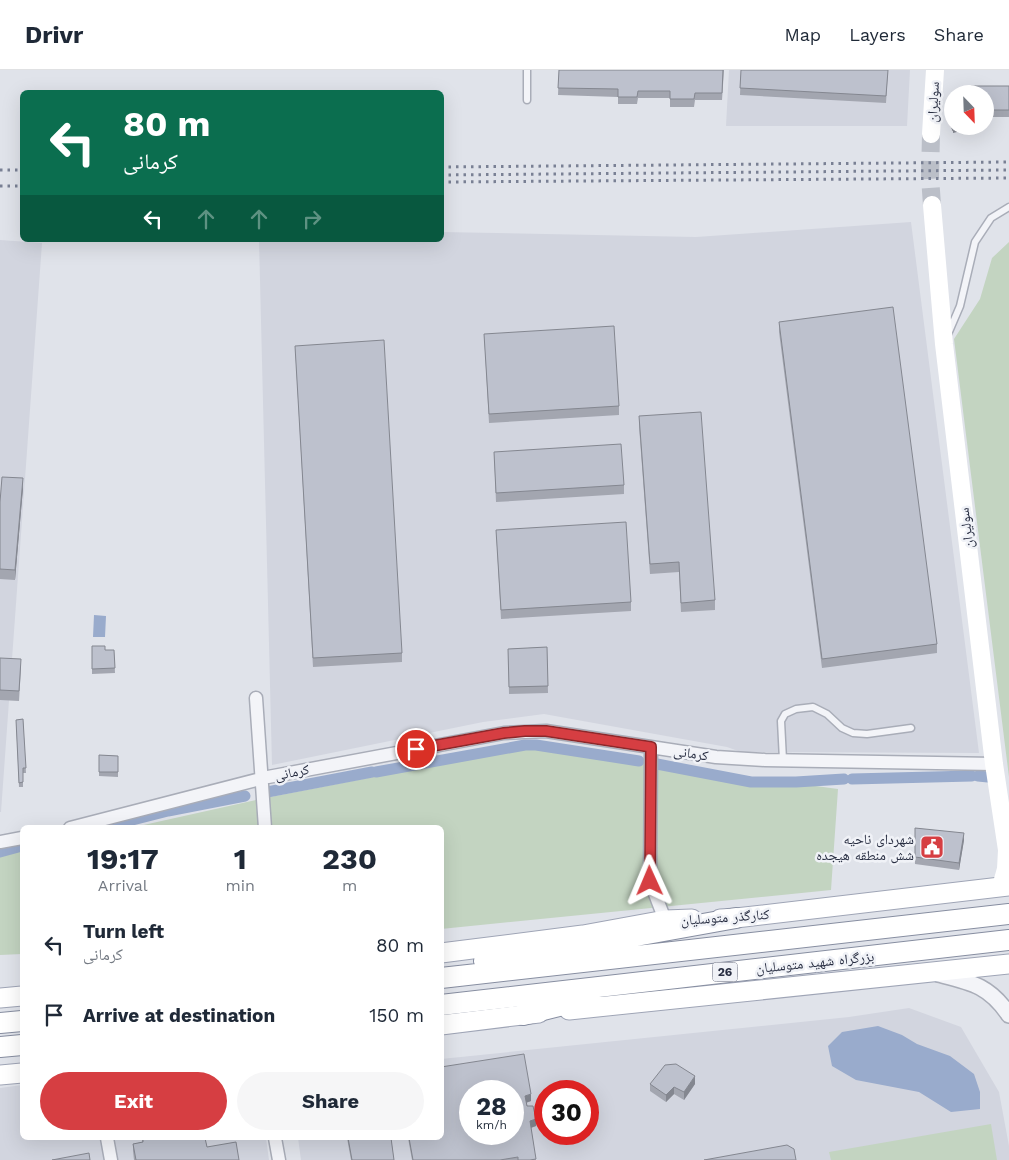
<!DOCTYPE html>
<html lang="en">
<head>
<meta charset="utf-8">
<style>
  body { margin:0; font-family:"Work Sans","Noto Naskh Arabic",sans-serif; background:#f6f6f7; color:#1f2937; height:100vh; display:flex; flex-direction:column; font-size:19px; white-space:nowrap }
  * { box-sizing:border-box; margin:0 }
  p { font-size:16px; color:#747a83 }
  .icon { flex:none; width:28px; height:28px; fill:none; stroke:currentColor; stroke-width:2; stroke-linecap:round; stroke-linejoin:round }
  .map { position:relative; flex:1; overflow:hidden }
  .details { position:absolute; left:20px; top:755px; width:424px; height:315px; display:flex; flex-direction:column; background:#fff; border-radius:8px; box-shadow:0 5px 20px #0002 }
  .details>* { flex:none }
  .top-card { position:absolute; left:20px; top:20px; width:424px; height:152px; border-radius:8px; box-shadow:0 5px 20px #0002; background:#0b6e4f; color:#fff; overflow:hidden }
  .needle { width:32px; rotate:157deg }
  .buttons { position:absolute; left:944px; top:15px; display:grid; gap:10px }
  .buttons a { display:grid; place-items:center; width:50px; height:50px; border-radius:50%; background:#fff; box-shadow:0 5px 20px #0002; font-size:25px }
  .speed { position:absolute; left:459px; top:1010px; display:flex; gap:10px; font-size:25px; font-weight:700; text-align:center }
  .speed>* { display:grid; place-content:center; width:65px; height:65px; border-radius:50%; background:#fff; box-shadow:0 5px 20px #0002; line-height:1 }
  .speed small { font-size:12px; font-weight:400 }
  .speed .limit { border:8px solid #d22; background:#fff; color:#111 }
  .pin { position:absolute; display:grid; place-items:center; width:42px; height:42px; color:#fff; margin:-21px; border:2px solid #fff; border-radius:50%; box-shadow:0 1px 5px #0007 }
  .me { position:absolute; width:55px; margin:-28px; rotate:359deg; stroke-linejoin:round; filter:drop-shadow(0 0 4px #0008) }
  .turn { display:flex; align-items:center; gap:18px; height:105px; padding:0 20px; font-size:22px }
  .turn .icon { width:65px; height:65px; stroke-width:2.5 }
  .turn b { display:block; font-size:35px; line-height:42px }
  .lanes { display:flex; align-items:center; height:48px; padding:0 20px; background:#0003; justify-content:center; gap:25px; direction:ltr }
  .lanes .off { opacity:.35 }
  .eta { display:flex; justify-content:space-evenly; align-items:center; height:85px; text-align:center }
  .eta b { font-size:30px; font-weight:700; line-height:35px }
  .button { display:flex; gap:10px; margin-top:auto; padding:10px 20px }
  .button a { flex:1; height:58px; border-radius:30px; background:#d63e42; color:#fff; font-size:20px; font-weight:700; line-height:58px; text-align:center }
  .button a+a { background:#f6f6f7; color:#1f2937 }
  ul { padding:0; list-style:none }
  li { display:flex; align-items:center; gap:15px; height:70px; padding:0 20px }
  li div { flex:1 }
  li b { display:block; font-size:19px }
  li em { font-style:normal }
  header { display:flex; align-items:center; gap:30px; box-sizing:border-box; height:70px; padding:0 25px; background:#fff; border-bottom:1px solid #e0e1e3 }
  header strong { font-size:24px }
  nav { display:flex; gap:28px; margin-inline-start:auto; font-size:18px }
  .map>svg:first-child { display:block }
  .built { fill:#d2d5df; fill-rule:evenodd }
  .green { fill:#c3d4c1 }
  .water { fill:#99abcc }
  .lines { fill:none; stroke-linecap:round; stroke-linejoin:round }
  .canal { stroke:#99abcc; stroke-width:11 }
  .secondary-tunnel { stroke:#bbbfc8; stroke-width:18; stroke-dasharray:18 9; stroke-linecap:butt }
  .service-casing { stroke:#a9adb8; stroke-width:9 }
  .minor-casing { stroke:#a9adb8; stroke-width:15 }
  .tertiary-casing { stroke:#a9adb8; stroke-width:18 }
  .primary-casing { stroke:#9fa5b6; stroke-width:21 }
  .trunk-casing { stroke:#878ea1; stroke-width:22 }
  .service { stroke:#f3f4f8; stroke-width:6 }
  .minor { stroke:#f3f4f8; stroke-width:12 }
  .tertiary { stroke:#f3f4f8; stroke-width:15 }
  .secondary { stroke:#fff; stroke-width:18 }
  .primary { stroke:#fff; stroke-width:19 }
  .trunk { stroke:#fff; stroke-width:20 }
  .rail { stroke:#798094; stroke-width:3; stroke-dasharray:2.5 5; stroke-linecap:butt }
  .wall { fill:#a3a6b0 }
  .shaded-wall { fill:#848790 }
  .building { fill:#bdc1cd; stroke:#848790; fill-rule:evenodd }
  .route-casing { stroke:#8b282b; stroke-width:12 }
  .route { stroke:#d63e42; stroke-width:9 }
  .labels { text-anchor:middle; stroke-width:5; stroke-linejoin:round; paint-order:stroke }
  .shield { fill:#f0f2f7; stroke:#646978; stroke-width:1 }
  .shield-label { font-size:12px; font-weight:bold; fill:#282e42 }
  .street-label { font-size:14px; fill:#282e42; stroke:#f0f2f7 }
  .poi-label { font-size:14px; fill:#282e42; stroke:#f0f2f7; text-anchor:end }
</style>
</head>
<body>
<header>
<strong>Drivr</strong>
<nav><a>Map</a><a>Layers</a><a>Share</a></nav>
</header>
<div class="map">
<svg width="1009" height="1090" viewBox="0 0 1009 1090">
  <rect width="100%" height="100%" fill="#e0e3ea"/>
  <path class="built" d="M729 0H910L907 56H726Z
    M911 152 979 683 741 682 727 677 544 644 483 652 272 695 259 170H441V162L696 167Z
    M0 170 42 173 1 742H0Z
    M909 938 961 957 999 1022 1009 1076V1090H301L298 1068H441V989L849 947ZM470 1021H512V1064H470ZM545 1021H588V1064H545Z
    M22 1015V1068H266L269 1090H0V1018Z"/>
  <path class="green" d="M1009 172V707L954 269 980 229 992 188Z
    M527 677 838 719 831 820 441 859V758H130L260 729Z
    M22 781V884L0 885V786Z
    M991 1054 997 1090H831L829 1082Z"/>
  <path class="water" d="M94 545 106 546 105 567H93Z
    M878 956 902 965 917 974 950 986 974 1004 980 1022V1039L951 1042 919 1022 856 1010 832 996 828 976 842 962Z"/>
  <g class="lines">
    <path class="canal" d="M657 694 751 712H796L844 709
      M376 702 525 675H536L639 691
      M978 706 988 707
      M852 709 972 706
      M262 723 372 702
      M101 758 168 741 245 726
      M0 782 22 776"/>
    <path class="secondary-tunnel" d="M931 64 930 107 932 135"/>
    <g class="service-casing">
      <path id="service" d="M527 0V30
        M948 264 960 236 975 172 991 148 1009 137
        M783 690 781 651 785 644 796 639 813 637 827 644 842 658 853 663 867 664 911 658"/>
    </g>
    <g class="minor-casing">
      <path id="minor" d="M256 628 265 758
        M651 677 650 811 665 850
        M70 758 268 707 504 663 546 661 716 687 765 690 994 694
        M0 772 22 768
        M107 1068 111 1090
        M275 1068 279 1090"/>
    </g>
    <g class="tertiary-casing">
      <path id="tertiary" d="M938 904C970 912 989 915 1009 945"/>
    </g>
    <g class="primary-casing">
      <path id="primary" d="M720 849 736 848 1009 816
        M441 883 583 865 665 850 692 849
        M0 928 22 926
        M569 940 1009 894
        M441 955 539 943
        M0 1005 22 1003"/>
    </g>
    <g class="trunk-casing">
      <path id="trunk" d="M484 891 603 872 736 848
        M441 908 1009 844
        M441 935 1009 870
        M523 945 591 928
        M0 953 22 951
        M0 977 22 975"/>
    </g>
    <use href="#service" class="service"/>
    <use href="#minor" class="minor"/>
    <use href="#tertiary" class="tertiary"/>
    <path class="secondary" d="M931 64 935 0
      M932 135 944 274 994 694 1007 780 1006 799 1001 817"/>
    <use href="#primary" class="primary"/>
    <use href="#trunk" class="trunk"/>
    <path class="rail" d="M441 97 1009 92
      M0 100H22
      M441 105 1009 100
      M441 112 1009 108
      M0 116H22"/>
  </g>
  <path class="wall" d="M559 0H724L722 30H695L694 37H670V28H638L637 34H618V27L558 25Z
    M741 0H888L886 33 740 25Z
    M1009 16V47H985V24Z
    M779 252 937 574V583L822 598 779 262Z
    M484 264 619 336V345L489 353Z
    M295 276 402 583V592L313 597Z
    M639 346 715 530V540L681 542 679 502 650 504 639 356Z
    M494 382 624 415V424L496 432Z
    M23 418 15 510 0 509V432Z
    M496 460 631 532V541L501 549Z
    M92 576 105 580H114L115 603 92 604Z
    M547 577 548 623 509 624 508 579Z
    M0 588 21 598 19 631 0 630Z
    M23 649 26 703H23V717H19L16 650Z
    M99 685 118 686V707L99 706Z
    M915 758 964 770 959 800 915 794Z
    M441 997 531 1031 526 1033 536 1056 531 1058 536 1090H412L408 1068H441Z
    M650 1014H695L684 1030 674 1024 666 1032 650 1021Z
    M142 1068H205L207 1077 239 1090H134L133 1081V1074L142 1072Z
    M347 1068H391L394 1090H351Z"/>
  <path class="shaded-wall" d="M957 59V62L953 63V61Z
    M23 408V418L15 510V500Z
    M964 763V770L959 800V793Z
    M695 1006V1014L684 1030V1022Z
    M674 1017V1024L666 1032V1025Z
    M531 1024V1031L525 1033V1026Z
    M536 1049V1056L530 1058V1051Z"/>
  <path class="building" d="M559 0H723L722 23H695L694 29H670V21H638L637 27H618V19L558 18Z
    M741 0H888L886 26 740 18Z
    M971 16H1009V40H985V24H971Z
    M951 56H956L957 59 953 61Z
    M893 237 937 574 822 589 779 252Z
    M614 256 619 336 489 344 484 264Z
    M384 270 402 583 313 588 295 276Z
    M701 342 715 530 681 533 679 492 650 494 639 346Z
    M621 374 624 415 496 423 494 382Z
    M2 407 23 408 15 500 0 499V432Z
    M626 452 631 532 501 540 496 460Z
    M92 576H105V580H114L115 598 92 599Z
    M547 577 548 616 509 617 508 579Z
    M0 588 21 589 19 621 0 620Z
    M23 649 26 698H23V712L19 713 16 650Z
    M99 685 118 686V702H99Z
    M915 758 964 763 959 793 915 787Z
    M524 984 531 1024 525 1026 527 1036H533L536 1049 530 1051 536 1089 530 1090H518V1087L500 1090H413L409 1068H441V997ZM470 1021H512V1064H470Z
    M676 994 695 1006 684 1022 674 1017 666 1025 650 1014 665 995Z
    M143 1068H205L207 1077 236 1072 239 1090H136L133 1074 143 1072Z
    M348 1068H391L394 1090H352Z
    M787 1075 794 1079 796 1090H704Z
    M89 1083 90 1090H52Z"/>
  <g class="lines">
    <g class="route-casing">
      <path id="route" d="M416 679 504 663 525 661H546L651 677 650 811"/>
    </g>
    <use href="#route" class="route"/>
  </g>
  <defs>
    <g id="civic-square" transform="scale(1.25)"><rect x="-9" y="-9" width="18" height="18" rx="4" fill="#d63e42" stroke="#f0f2f7"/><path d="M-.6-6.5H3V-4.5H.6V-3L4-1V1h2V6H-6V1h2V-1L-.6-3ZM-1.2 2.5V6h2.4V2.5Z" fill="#fff"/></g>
  </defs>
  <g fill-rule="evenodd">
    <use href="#civic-square" x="932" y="777"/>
  </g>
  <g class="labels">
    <rect class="shield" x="712.5" y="892.5" width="25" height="19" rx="4"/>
    <g class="shield-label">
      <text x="725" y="906">26</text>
    </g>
    <g class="street-label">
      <text transform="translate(933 32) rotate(-87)" y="5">سولیران</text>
      <text transform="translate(966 458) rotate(-97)" y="5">سولیران</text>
      <text transform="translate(691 683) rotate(9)" y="5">کرمانی</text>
      <text transform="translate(292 702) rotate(-11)" y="5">کرمانی</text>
      <text transform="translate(725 847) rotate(-4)" y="5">کنارگذر متوسلیان</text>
      <text transform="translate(815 892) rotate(-6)" y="5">بزرگراه شهید متوسلیان</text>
    </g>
    <g class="poi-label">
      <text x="914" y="774">شهردای ناحیه<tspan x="914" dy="16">شش منطقه هیجده</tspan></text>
    </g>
  </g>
</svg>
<div class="buttons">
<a><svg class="needle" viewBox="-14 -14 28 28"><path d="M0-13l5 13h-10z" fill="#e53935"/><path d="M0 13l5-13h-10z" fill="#747a83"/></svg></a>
</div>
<div class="speed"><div>28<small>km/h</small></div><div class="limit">30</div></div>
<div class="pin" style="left:416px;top:679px;background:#d93025"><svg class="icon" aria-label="arrive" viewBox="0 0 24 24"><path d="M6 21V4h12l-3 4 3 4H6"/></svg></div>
<svg class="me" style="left:650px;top:811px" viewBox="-20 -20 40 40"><path d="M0-17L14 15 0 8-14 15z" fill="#d63e42" stroke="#fff" stroke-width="4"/></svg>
<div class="top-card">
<div class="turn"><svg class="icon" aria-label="left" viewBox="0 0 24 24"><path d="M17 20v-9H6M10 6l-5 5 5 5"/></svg><div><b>80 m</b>کرمانی</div></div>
<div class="lanes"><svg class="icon" aria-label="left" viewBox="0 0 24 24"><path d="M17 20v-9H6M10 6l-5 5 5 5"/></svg><svg class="icon off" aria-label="ahead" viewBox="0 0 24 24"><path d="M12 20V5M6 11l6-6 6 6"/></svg><svg class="icon off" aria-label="ahead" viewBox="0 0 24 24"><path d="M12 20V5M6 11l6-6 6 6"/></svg><svg class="icon off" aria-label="right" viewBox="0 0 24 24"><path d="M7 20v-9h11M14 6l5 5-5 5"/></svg></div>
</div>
<section class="details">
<div class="eta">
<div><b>19:17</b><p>Arrival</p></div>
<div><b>1</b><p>min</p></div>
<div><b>230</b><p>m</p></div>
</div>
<ul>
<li><svg class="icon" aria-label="left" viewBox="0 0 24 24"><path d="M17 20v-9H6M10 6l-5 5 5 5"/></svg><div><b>Turn left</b><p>کرمانی</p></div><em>80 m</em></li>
<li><svg class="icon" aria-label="arrive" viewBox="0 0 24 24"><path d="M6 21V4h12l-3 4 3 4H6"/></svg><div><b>Arrive at destination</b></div><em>150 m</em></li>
</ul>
<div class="button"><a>Exit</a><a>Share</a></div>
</section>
</div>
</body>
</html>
